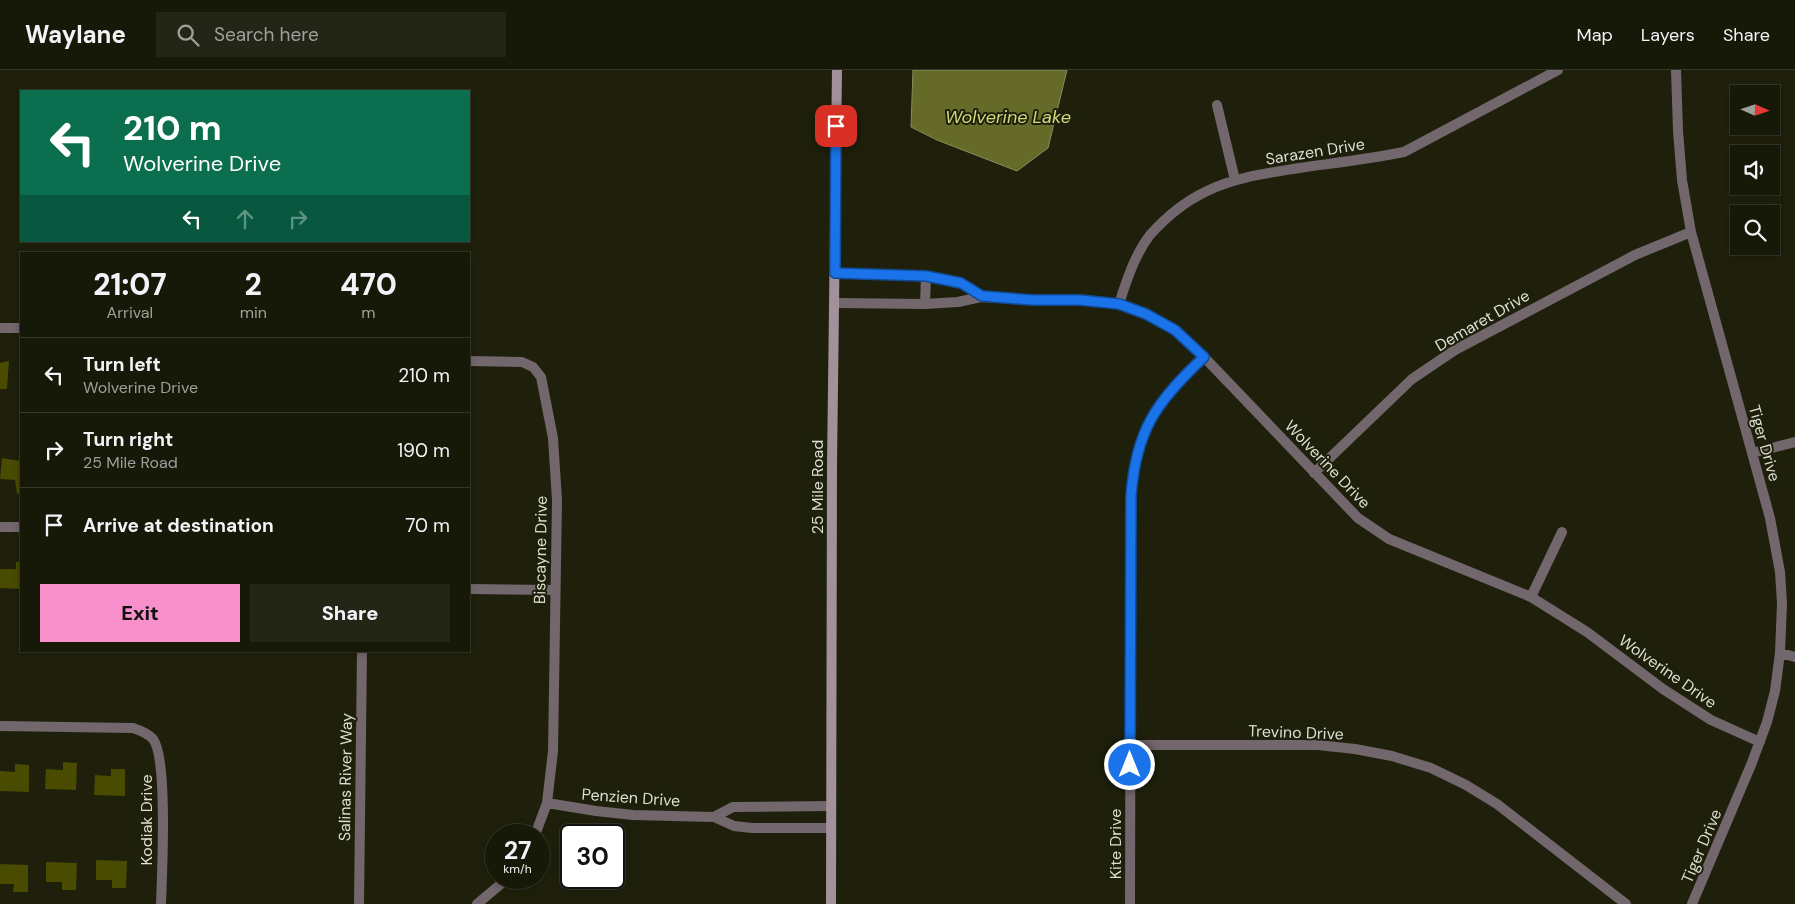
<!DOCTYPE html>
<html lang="en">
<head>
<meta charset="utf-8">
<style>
  body { margin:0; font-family:"DM Sans",sans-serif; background:#232516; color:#f1f3f6; height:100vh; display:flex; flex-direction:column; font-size:19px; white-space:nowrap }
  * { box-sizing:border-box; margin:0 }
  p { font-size:16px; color:#9ea09c }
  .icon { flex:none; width:28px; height:28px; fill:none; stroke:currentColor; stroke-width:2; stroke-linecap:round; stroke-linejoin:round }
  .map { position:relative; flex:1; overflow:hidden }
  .panel { position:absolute; left:20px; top:182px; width:450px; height:400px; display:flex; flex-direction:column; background:#161808; border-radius:0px; box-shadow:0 2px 8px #0003,0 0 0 1px #353729 }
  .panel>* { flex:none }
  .top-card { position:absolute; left:20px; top:20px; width:450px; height:152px; border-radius:0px; box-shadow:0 2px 8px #0003,0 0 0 1px #353729; background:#0b6e4f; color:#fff; overflow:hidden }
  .needle { width:32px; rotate:93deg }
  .controls { position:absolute; left:1730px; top:15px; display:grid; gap:10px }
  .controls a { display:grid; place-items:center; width:50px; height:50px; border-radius:0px; background:#161808; box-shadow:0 2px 8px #0003,0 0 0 1px #353729; font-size:25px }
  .speed { position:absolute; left:485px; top:754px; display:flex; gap:10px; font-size:25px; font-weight:700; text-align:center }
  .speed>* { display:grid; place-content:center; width:65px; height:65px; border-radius:50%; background:#161808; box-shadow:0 2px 8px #0003,0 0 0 1px #353729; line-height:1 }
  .speed small { font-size:12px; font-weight:400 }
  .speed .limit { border:2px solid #111; border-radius:8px; background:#fff; color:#111 }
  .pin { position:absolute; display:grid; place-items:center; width:42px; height:42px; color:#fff; margin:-21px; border-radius:10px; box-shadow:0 2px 8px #0006 }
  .me { position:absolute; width:55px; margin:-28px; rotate:0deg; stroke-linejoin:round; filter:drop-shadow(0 0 4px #0008) }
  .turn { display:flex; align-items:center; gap:18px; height:105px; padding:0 20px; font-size:22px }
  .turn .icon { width:65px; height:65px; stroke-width:2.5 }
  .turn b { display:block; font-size:35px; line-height:42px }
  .lanes { display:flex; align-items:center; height:48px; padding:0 20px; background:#0003; justify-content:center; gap:25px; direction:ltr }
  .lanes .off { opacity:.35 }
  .eta { display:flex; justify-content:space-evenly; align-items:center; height:85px; text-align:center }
  .eta b { font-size:30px; font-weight:800; line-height:35px }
  .action { display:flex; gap:10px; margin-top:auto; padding:10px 20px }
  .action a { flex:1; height:58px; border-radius:0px; background:#f890cc; color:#111; font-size:20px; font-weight:800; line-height:58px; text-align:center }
  .action a+a { background:#232516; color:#f1f3f6 }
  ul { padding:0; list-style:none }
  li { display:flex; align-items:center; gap:15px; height:75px; padding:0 20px; border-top:1px solid #353729 }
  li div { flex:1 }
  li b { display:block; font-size:19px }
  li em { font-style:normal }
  header { display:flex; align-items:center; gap:30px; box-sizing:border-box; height:70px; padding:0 25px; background:#161808; border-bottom:1px solid #353729 }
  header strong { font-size:24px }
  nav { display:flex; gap:28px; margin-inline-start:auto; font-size:18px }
  .search { width:350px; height:45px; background:#232516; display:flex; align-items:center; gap:12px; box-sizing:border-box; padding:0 18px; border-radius:0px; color:#9ea09c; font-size:19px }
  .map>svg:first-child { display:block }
  .water { fill:#666a28; stroke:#8a8d5b }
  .building { fill:#484b00 }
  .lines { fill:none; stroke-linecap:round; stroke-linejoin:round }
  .street { stroke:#72676d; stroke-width:10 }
  .secondary { stroke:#a2919a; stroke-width:10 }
  .route-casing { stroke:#114b97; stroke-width:12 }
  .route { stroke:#1a73e8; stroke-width:9 }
  .labels { text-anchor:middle; stroke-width:4; stroke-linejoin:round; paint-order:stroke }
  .street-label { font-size:16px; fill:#dddfd2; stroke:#1e200b }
  .water-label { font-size:18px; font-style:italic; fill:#d3da7b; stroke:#1e200b }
</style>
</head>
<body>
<header>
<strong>Waylane</strong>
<div class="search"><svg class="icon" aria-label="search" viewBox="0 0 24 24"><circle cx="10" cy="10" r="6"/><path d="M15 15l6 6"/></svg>Search here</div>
<nav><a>Map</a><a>Layers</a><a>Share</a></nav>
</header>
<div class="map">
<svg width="1795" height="834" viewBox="0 0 1795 834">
  <rect width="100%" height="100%" fill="#1e200b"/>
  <path class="water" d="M913 0H1067L1048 78 1017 101 937 70 911 57Z"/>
  <path class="building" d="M9 291 7 319H0V293Z
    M2 388 21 391V423L17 424 15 410 0 409Z
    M16 492H21V519L0 518V499H16Z
    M63 692 77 693 76 720 45 719 46 699 63 700Z
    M15 694 29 695V722L0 721V701L15 702Z
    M111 699H125V726L94 725 95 705 111 706Z
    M96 790 127 791 126 818H112V810H96Z
    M46 792 77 793 76 820H62V812H46Z
    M0 794 28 795V822H13L14 814H0Z"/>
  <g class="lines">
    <path class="street" d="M1676 0 1678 61 1682 110 1691 162 1770 448 1780 502 1782 533 1780 583 1775 621 1767 652 1751 695 1692 834
      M1217 35 1235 110
      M835 203 926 206 961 213 981 227
      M835 233 925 234 958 232 981 227 1033 230H1079L1119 234 1146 244 1175 260 1204 287 1358 448 1389 469 1531 527 1587 562 1663 619 1711 650 1760 672
      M925 234 926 206
      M1119 234C1126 212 1135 184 1150 165 1165 148 1186 131 1207 121 1235 107 1268 103 1299 98 1334 93 1369 89 1404 82L1558 0
      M0 258H21
      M469 291 522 292 533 297 541 307 553 368 557 430 553 681 547 733 535 765
      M1752 383 1795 372
      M1314 403 1412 309 1455 280 1635 185 1691 162
      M0 457H21
      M469 519 555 520
      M1531 527 1562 462
      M1780 583 1795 587
      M0 656 133 658C139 660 148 663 153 669 168 688 162 804 161 834
      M1130 675H1318L1355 679 1392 686 1431 698 1466 715 1497 734 1626 834
      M547 733 596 741 633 745 714 747 734 756 752 758H831
      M714 747 733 737 831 736
      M359 834 362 581
      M477 834 508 808
      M1130 834 1131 426C1136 361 1157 331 1204 287"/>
    <path class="secondary" d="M831 834 832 395 837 0"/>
  </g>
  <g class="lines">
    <g class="route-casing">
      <path id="route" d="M836 56 835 203 926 206 961 213 982 226 1032 230H1080L1119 234 1146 244 1175 260 1204 287C1156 332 1136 360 1131 426L1130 695"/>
    </g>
    <use href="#route" class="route"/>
  </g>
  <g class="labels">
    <g class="street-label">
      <text transform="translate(1315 81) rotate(-9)" y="6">Sarazen Drive</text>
      <text transform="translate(1482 250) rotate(-30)" y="6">Demaret Drive</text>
      <text transform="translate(1765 373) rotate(74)" y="6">Tiger Drive</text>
      <text transform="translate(1328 394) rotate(46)" y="6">Wolverine Drive</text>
      <text transform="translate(817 417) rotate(-90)" y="6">25 Mile Road</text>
      <text transform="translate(540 480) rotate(-89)" y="6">Biscayne Drive</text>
      <text transform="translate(1668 601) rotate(35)" y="6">Wolverine Drive</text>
      <text transform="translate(1296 662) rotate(2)" y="6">Trevino Drive</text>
      <text transform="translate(345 707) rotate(-89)" y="6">Salinas River Way</text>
      <text transform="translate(631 727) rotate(4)" y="6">Penzien Drive</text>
      <text transform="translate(146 750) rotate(-90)" y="6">Kodiak Drive</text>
      <text transform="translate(1115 774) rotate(-90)" y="6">Kite Drive</text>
      <text transform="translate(1701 776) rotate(-67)" y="6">Tiger Drive</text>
    </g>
    <g class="water-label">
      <text x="1008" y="53">Wolverine Lake</text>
    </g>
  </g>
</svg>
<div class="controls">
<a><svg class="needle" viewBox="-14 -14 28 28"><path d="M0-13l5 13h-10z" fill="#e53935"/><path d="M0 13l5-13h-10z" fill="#9ea09c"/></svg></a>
<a><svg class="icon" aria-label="sound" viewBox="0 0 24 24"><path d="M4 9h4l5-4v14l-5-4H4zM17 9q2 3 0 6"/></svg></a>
<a><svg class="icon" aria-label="search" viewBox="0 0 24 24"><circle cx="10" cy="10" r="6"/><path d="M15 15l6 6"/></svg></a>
</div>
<div class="speed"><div>27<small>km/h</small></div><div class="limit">30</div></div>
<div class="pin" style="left:836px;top:56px;background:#d93025"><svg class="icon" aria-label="arrive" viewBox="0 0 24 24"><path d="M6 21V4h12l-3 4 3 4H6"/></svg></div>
<svg class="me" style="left:1130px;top:695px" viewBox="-20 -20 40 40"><circle r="17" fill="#1a73e8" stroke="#fff" stroke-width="3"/><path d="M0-11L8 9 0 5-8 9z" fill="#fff"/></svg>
<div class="top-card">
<div class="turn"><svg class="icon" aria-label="left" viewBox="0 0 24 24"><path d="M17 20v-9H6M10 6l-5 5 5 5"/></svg><div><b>210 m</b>Wolverine Drive</div></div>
<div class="lanes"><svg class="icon" aria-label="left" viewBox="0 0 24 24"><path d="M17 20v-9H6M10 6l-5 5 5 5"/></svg><svg class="icon off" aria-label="ahead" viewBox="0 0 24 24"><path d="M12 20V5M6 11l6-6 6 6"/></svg><svg class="icon off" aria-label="right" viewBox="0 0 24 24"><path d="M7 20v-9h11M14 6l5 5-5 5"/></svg></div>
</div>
<section class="panel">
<div class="eta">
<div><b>21:07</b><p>Arrival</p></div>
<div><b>2</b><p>min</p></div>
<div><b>470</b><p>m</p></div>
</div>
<ul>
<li><svg class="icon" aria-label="left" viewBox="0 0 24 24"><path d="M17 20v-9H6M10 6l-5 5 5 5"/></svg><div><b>Turn left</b><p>Wolverine Drive</p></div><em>210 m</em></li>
<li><svg class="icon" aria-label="right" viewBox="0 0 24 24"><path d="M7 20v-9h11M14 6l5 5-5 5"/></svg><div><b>Turn right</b><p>25 Mile Road</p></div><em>190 m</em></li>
<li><svg class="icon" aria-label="arrive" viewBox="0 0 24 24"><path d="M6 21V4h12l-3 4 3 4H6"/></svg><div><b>Arrive at destination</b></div><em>70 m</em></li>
</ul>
<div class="action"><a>Exit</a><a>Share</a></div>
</section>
</div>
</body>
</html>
